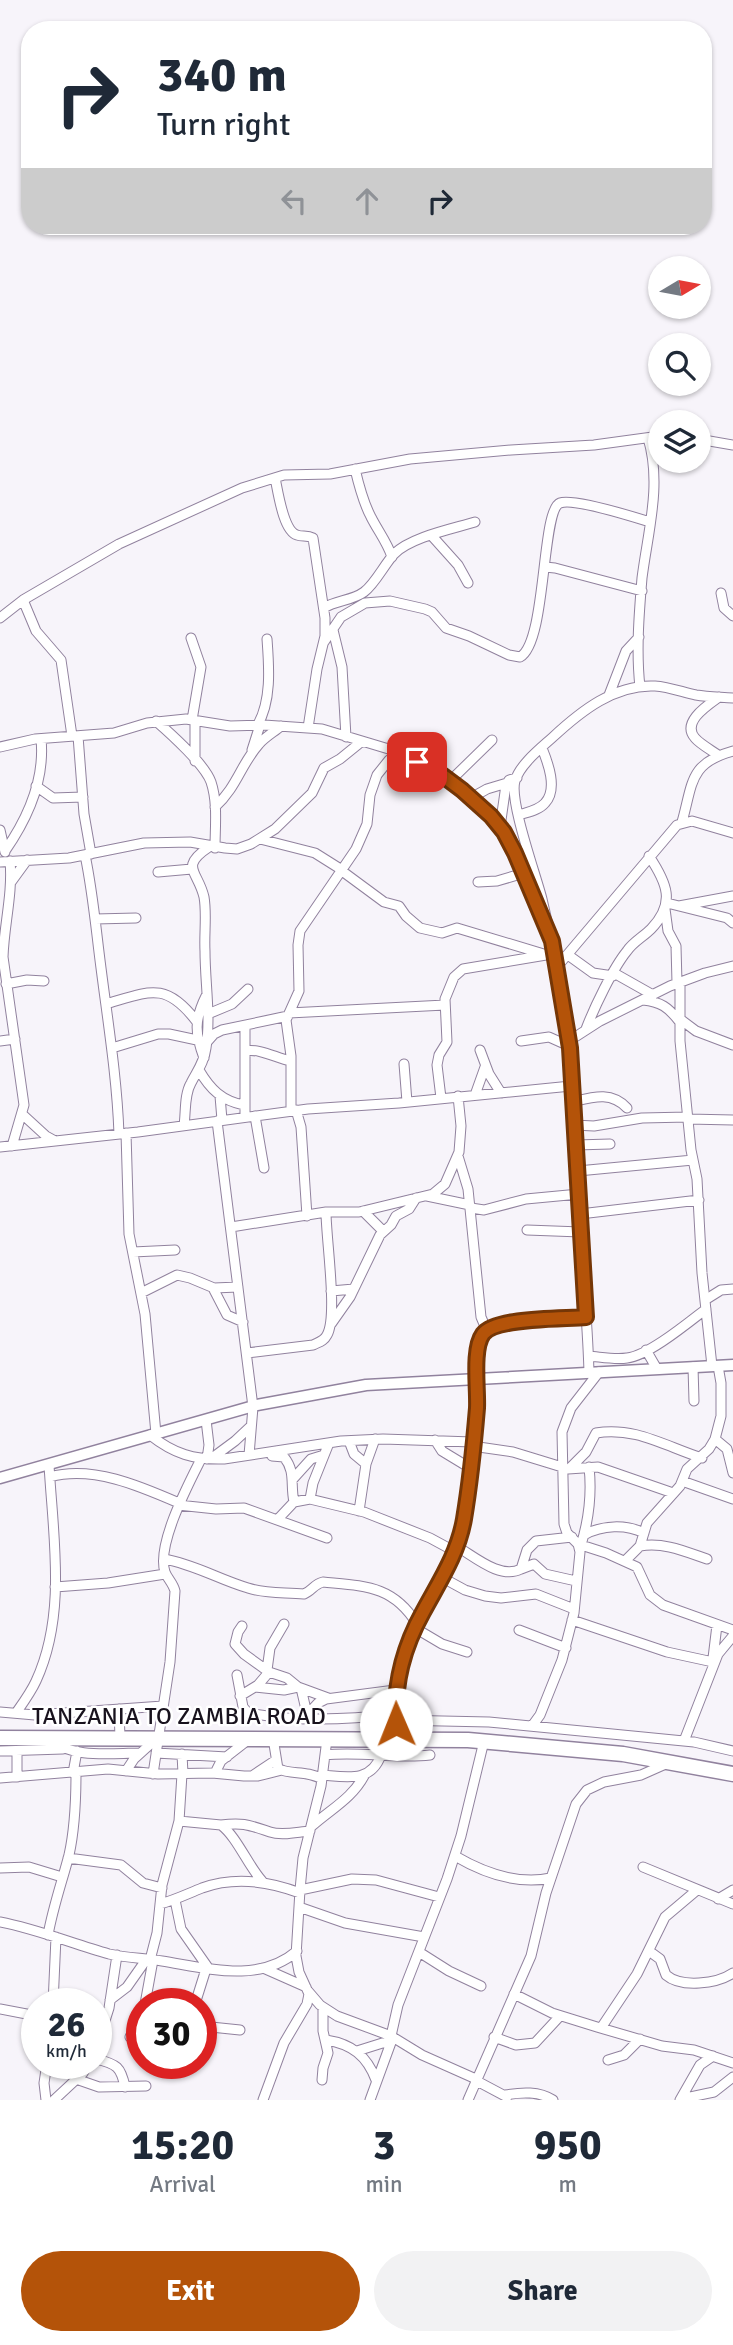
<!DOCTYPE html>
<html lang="en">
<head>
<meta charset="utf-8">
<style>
  body { margin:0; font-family:Signika,sans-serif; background:#f2f2f3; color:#1f2937; height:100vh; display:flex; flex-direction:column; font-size:26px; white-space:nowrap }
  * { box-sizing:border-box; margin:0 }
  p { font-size:23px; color:#747a83 }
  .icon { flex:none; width:38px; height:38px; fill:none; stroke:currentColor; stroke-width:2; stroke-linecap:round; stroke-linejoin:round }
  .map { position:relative; height:2100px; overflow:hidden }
  .details { display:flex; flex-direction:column; background:#fff; flex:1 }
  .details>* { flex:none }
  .top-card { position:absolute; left:21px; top:21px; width:691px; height:214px; border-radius:28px; box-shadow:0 2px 5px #0004; background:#fff; color:#1f2937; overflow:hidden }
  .needle { width:46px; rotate:80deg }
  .controls { position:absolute; left:648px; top:256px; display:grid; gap:14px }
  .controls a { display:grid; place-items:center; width:63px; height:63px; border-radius:50%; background:#fff; box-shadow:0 2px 5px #0004; font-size:35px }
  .speed { position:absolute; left:21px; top:1988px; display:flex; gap:14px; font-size:35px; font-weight:700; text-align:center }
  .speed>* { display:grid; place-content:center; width:91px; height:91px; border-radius:50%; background:#fff; box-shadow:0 2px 5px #0004; line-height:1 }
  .speed small { font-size:18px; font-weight:400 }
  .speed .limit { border:10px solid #d22; background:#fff; color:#111 }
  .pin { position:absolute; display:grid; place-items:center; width:60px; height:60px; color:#fff; margin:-30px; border-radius:14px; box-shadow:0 4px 10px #0006 }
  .me { position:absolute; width:77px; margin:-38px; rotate:359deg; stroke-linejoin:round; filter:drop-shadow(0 0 5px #0008) }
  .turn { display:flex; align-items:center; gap:24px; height:147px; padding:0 21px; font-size:32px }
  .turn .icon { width:91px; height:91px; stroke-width:2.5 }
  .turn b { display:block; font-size:49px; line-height:60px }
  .lanes { display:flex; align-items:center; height:66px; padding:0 21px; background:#0003; justify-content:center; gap:35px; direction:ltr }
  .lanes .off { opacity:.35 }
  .eta { display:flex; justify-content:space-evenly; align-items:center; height:119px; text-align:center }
  .eta b { font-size:42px; font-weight:800; line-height:49px }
  .action { display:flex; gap:14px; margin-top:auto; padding:14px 21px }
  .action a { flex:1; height:80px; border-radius:42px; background:#b45309; color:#fff; font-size:28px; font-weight:800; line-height:80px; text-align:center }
  .action a+a { background:#f2f2f3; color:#1f2937 }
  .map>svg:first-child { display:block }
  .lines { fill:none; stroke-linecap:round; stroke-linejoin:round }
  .minor-casing { stroke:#91829e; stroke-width:11 }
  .tertiary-casing { stroke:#91829e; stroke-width:13 }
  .trunk-casing { stroke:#91829e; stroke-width:17 }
  .minor { stroke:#fff; stroke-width:9 }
  .tertiary { stroke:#fff; stroke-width:10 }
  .trunk { stroke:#fff; stroke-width:14 }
  .route-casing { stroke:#753606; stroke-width:18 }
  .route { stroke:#b45309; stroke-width:12 }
  .labels { text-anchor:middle; stroke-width:5; stroke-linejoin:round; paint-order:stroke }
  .street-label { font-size:24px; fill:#18121d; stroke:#fff }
</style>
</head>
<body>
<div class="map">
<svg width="733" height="2100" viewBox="0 0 733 2100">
  <rect width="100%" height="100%" fill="#f7f4fa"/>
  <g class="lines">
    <g class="minor-casing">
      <path id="minor" d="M698 439 733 445
        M355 469C359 486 363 502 371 517 378 531 387 542 392 557
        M275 478C278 491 283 531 297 535 302 537 307 535 313 538L325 618V636L317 669 308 728
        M432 536 458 565 468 583
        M545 567 555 568 642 591
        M721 593 724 608 733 616
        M23 600 36 631 61 660 72 736
        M324 608C336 600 352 601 364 592 375 584 384 565 394 554 411 537 452 529 475 522
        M0 618 23 600 119 544 242 488 284 475 330 474 410 459 511 450 594 445 660 436
        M333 630 342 667 346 737
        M191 638 201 667 192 720
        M324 642 341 617 365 603 390 601 425 609 432 612 446 628 469 636 509 655 520 657C547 642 541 510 560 503 573 498 634 517 650 522
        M640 687C636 652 639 614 642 578 648 531 662 484 648 438
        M609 695 626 651 639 637
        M156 721C171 734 205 765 211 782 218 803 215 827 215 848
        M195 721V761
        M257 726C272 701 269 666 267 639
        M78 736 84 814 91 854
        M0 747 35 739 114 733 147 723 186 719 230 726 264 725 322 729 392 750 434 770 462 790 491 816 504 832 515 853 542 917
        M252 750 260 725
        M718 755C711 750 700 744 695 738 681 722 708 705 719 697
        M450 781 492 740
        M36 786 53 798 83 797
        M471 798 487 789 507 783
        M215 807C237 787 241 764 259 744 265 737 274 732 281 726
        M519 815C528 812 539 810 545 803 558 789 548 763 542 748
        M682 822C693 783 689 763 733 751
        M500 827 506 785 509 780 517 778
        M0 830 5 852
        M260 839 315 853 342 870
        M5 851C28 818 45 779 41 739
        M85 855C93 893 96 930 101 968 108 1023 117 1078 119 1134
        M10 861C13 893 4 925 3 957L24 1105 12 1146
        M0 862 69 858 144 843 190 842 225 848 237 849 251 844 275 829 312 793 324 768 340 759 361 742
        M342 871 384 902 399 906 406 916 420 928 442 933 457 928 547 955
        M158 872 192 869
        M11 882 27 860
        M478 882 497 881 524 873
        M667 903 727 918 733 923
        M679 906 733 896
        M665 909 668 931 676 946 677 983
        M95 919 136 918
        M568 955 593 973 613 976
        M556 968 677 825 692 821 733 833
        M614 973 653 995
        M680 982V1041L691 1150 697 1179 702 1273 712 1366
        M6 984 27 980 44 981
        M643 1000C661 1002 668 1007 679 1021
        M106 1004C150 991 166 981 197 1022
        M289 1013 445 1005
        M208 1014 232 1004 248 989
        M680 1019 696 1031 733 1045
        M245 1026V1117
        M586 1029C594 1008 613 968 627 951 633 942 643 937 651 929 676 903 667 883 649 856
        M0 1041 15 1039
        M521 1041 549 1037 569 1046
        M569 1041 600 1021 670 986 705 973 733 966
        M206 1043 214 1034 222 1030 288 1016
        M112 1048 158 1034H169L197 1040
        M480 1050 489 1074 501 1093
        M245 1051C260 1048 276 1058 291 1061
        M204 1058C195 1034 194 1020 206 996
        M404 1064 407 1102
        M199 1070C210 1089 222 1101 244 1105
        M475 1095 485 1067
        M220 1096 222 1120
        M441 1098 437 1065 439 1055 447 1042 445 999 454 977 463 969 546 955
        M572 1102C593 1097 611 1091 627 1108
        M296 1110 301 1127 307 1216
        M291 1111V1056L286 1020 299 991 298 945 300 931 356 849 367 824 370 795 377 775 389 760 401 754
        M22 1114 46 1136 55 1141
        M255 1116 264 1168
        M688 1119 733 1120
        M217 1121 253 1407 249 1455
        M184 1125C186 1112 184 1095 191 1083 197 1071 204 1063 206 1048 211 1016 205 983 205 951 204 933 207 914 204 897 198 871 179 867 209 847
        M574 1125 594 1126 642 1118 688 1117
        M126 1133 129 1234 145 1314 156 1434
        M576 1145 610 1144
        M0 1147 138 1132 308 1109 399 1103 571 1086
        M458 1156 468 1189 481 1317 487 1331
        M578 1171 693 1160
        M427 1196 470 1205
        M471 1208 484 1210 526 1199 579 1194
        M363 1211 383 1231
        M580 1214 699 1200
        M231 1227 326 1212H359L433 1194 445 1184 459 1152 461 1126 458 1096
        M527 1230 581 1232
        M133 1252 175 1250
        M213 1288 227 1315 243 1322
        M331 1291 354 1289
        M141 1293 177 1275 190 1278 214 1288 238 1287
        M705 1300 721 1290 733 1289
        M331 1324 350 1297 380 1235 391 1225 396 1216 409 1209 416 1198
        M646 1350 657 1369
        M247 1353 313 1345C319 1342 324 1341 327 1335 338 1316 326 1239 326 1212
        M589 1356C601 1357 615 1360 627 1358 648 1356 689 1322 706 1309
        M693 1367 694 1401
        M589 1373C588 1332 584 1292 582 1251 577 1133 570 1014 542 899 536 875 509 801 515 781 520 764 541 748 553 737 581 711 615 684 655 686 669 687 682 692 696 695 708 697 721 697 733 698
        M206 1420 209 1445 207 1459
        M150 1435C174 1454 194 1460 224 1459L341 1441 383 1439 473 1442
        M715 1439 727 1449 733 1473
        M435 1440 442 1451 470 1468
        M349 1441 354 1454 366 1464
        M472 1446 513 1452 562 1467
        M272 1456 284 1457C296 1472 290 1484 294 1502
        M212 1458 235 1441 251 1426
        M568 1469 598 1467 673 1493
        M569 1469 586 1452 596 1433C634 1426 667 1447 702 1458
        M50 1477C92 1465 140 1486 179 1503
        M292 1480 311 1459 324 1455
        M682 1481 733 1499
        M310 1499 313 1483 329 1443
        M178 1505 216 1509 244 1508 327 1538
        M359 1511 366 1464 375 1439
        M278 1519 294 1502 310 1499 364 1512 430 1538 454 1551
        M584 1535C602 1525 626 1524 644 1533
        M578 1544 606 1553 637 1567 650 1595 663 1605 733 1630
        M581 1545C589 1519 592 1494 589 1467
        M456 1546C474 1556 500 1580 521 1569L527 1550 536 1541 572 1537
        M640 1546C664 1542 684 1551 707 1559
        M164 1559C194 1564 220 1580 248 1588 266 1594 285 1592 304 1594 312 1591 314 1584 323 1582 364 1586 393 1585 417 1624
        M625 1561 640 1546 647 1523 680 1486 687 1469 709 1449 715 1439 721 1416V1383L718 1366
        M521 1569 534 1564 545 1574 576 1581
        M443 1578 465 1590 485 1596 501 1598 536 1594 574 1609
        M55 1587 108 1583 165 1574
        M572 1620 667 1652 713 1662
        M242 1626 238 1632 235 1644 244 1654 269 1672 287 1678 298 1687 328 1698
        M415 1628 442 1644 467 1652
        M519 1630 566 1648
        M713 1658 717 1625
        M267 1670 270 1648 284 1624
        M237 1675 243 1707 248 1713C297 1722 346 1720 395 1714
        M255 1687 284 1690 298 1687
        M301 1688 307 1714
        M240 1696 258 1685 269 1672
        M119 1709 120 1738
        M0 1712 35 1715 163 1706
        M16 1713C23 1703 31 1692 36 1681 67 1614 53 1536 49 1465
        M303 1719 318 1703 326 1699 395 1690
        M396 1720 489 1722 694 1742 733 1751
        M532 1726 540 1715 562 1660 574 1613 580 1552 578 1544 567 1533 564 1524 562 1432 571 1408 599 1372
        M273 1738 278 1769C293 1775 306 1770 322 1779
        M50 1739C71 1759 112 1753 139 1753
        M396 1740C396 1722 393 1704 396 1686 399 1670 405 1651 412 1635 428 1596 456 1563 464 1519 470 1483 474 1444 477 1408 478 1389 472 1349 483 1334 496 1317 564 1319 586 1317
        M684 1741 718 1654 733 1636
        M0 1751 63 1749
        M156 1753 227 1757
        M182 1754 183 1774
        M325 1755C360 1751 395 1759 430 1755
        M126 1771 134 1759 155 1740
        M73 1773 77 1751
        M215 1773 221 1761 248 1740
        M153 1774 170 1662 175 1591C173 1583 167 1578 165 1572 156 1545 189 1483 201 1459
        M322 1775C347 1777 371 1783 381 1755
        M252 1776 276 1760
        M17 1777V1752
        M0 1778 108 1769 158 1774 212 1773 244 1776H258L282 1770
        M179 1821 221 1825C237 1837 247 1864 262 1881
        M221 1825C243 1822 249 1825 270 1832 282 1836 297 1832 310 1831
        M312 1826C331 1809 353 1798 365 1774
        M455 1856C484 1873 518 1885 551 1878
        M68 1858 121 1865 143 1883 162 1888
        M643 1867 733 1904
        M0 1868 29 1867 62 1877
        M300 1890 352 1879 376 1880 439 1897
        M718 1899 733 1890
        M175 1900 181 1929 209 1969
        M160 1904C175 1900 187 1894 202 1888 235 1876 268 1881 300 1893
        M299 1907 345 1923 424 1937
        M0 1922C37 1929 73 1944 109 1954 127 1958 144 1958 162 1961 206 1968 259 1984 297 1951
        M48 1935C53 1907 62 1882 69 1855 75 1828 76 1800 76 1773
        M649 1951 660 1959 666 1975C681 1988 717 1984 733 1973
        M419 1952 449 1971 481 1986
        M150 1960 157 1933 162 1885 179 1821 182 1774
        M263 1968 306 1987
        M308 1991 320 2005 337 2016 391 2036 422 2055 476 2079
        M514 1994 552 2013 597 2027 662 2046 694 2050 733 2063
        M110 2000 127 1987 146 1960
        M53 2004 56 1937
        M145 2004 153 1960
        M195 2004 206 1969
        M0 2009 37 2016
        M201 2020 211 2027 240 2030
        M601 2028 637 1974 665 1917 697 1890
        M391 2036 398 2005 447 1879 461 1836 484 1741
        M130 2037 142 2013
        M494 2037 516 2045 535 2043 560 2016
        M326 2040C352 2044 367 2056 376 2080
        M96 2049 109 2008 117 1955
        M357 2051 392 2040
        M96 2059C117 2064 121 2067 125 2087
        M608 2060 624 2055 640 2039
        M76 2079 99 2087 146 2086
        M322 2080 323 2068 328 2053 323 2031V2007
        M475 2080 507 2097
        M505 2095C522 2092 539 2091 553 2100
        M681 2099 714 2092 733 2077
        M46 2100 44 2083 47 2063
        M54 2100 83 2073 89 2063
        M263 2100 284 2043 307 2004 309 1994 299 1972 296 1956 300 1890 303 1858 321 1786 327 1739
        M370 2100 393 2037
        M468 2100 531 1956 546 1893 576 1804 587 1790 604 1782 641 1775 668 1763
        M680 2100 700 2065 713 2056"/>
    </g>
    <g class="tertiary-casing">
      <path id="tertiary" d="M0 1478 257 1405 366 1385 733 1365"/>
    </g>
    <g class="trunk-casing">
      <path id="trunk" d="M0 1738 468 1740 623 1754 733 1774"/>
    </g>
    <use href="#minor" class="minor"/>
    <use href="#tertiary" class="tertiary"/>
    <use href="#trunk" class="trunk"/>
  </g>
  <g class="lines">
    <g class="route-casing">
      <path id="route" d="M396 1724C394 1683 403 1648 423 1612 439 1582 458 1554 464 1519 470 1483 474 1444 477 1408 478 1389 472 1349 483 1334 496 1317 564 1319 586 1317L570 1048 552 941 515 853 504 832 491 816 462 790 434 769 417 762"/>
    </g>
    <use href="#route" class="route"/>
  </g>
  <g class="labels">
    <g class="street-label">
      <text x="179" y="1724">TANZANIA TO ZAMBIA ROAD</text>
    </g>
  </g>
</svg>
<div class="controls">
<a><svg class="needle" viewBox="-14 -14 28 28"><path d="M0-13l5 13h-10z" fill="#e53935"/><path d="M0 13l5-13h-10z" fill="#747a83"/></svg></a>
<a><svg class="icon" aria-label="search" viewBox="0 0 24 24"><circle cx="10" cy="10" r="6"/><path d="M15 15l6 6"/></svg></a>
<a><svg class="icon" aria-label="layers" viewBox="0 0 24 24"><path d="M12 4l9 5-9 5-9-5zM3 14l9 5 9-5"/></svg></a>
</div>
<div class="speed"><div>26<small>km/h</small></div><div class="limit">30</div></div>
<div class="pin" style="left:417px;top:762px;background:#d93025"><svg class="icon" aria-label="arrive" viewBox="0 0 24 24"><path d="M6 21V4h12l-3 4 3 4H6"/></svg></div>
<svg class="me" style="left:396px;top:1724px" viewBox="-20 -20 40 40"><circle r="19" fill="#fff"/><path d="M0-13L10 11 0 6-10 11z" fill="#b45309"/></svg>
<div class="top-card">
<div class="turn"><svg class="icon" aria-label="right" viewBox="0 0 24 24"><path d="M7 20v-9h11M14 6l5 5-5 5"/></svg><div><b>340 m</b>Turn right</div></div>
<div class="lanes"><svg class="icon off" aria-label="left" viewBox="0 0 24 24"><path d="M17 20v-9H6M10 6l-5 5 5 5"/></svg><svg class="icon off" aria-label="ahead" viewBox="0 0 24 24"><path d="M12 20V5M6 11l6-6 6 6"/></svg><svg class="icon" aria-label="right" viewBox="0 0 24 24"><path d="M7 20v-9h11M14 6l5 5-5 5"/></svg></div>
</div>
</div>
<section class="details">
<div class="eta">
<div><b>15:20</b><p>Arrival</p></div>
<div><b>3</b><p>min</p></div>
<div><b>950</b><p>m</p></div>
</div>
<div class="action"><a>Exit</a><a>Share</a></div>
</section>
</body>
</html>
